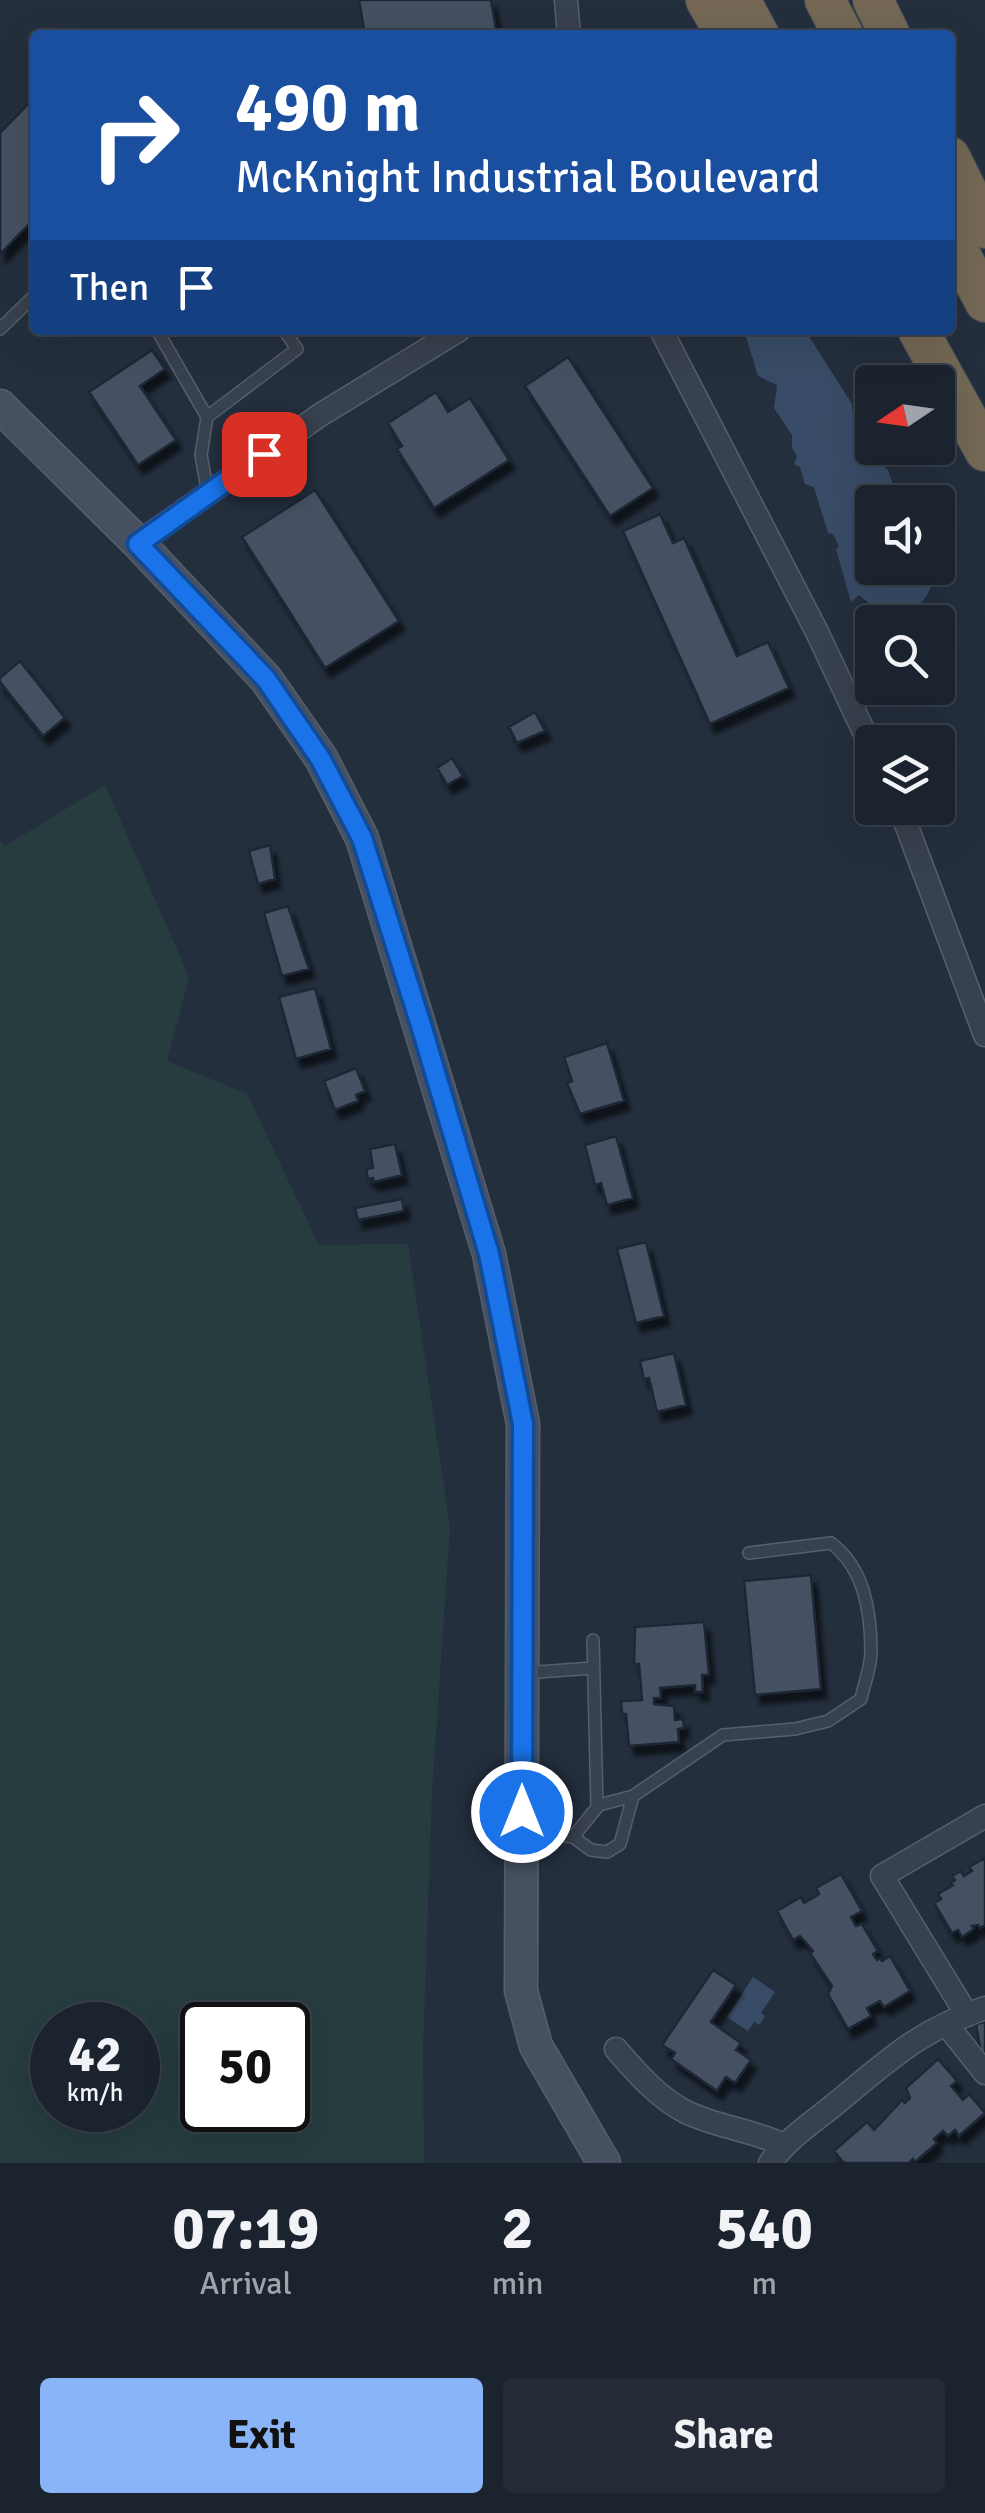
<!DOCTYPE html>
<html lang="en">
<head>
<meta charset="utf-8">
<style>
  body { margin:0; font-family:Signika,sans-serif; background:#242b36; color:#f1f3f6; height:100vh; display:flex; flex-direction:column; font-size:38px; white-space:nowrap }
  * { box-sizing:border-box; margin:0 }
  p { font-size:32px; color:#a0a4aa }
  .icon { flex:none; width:55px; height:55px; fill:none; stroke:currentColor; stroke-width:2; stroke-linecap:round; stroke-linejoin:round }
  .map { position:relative; height:2163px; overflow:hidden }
  .details { display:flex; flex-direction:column; background:#1b232e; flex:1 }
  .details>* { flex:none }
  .hud { position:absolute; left:30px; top:30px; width:925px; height:305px; border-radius:10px; box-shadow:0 10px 40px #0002,0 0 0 2px #39404a; background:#1a4fa0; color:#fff; overflow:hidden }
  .needle { width:65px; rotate:257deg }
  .controls { position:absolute; left:855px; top:365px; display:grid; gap:20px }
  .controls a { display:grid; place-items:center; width:100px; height:100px; border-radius:10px; background:#1b232e; box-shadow:0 10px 40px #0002,0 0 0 2px #39404a; font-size:50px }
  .speed { position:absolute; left:30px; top:2002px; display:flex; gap:20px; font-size:50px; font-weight:700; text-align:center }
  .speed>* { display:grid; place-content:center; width:130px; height:130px; border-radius:50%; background:#1b232e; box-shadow:0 10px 40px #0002,0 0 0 2px #39404a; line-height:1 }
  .speed small { font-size:25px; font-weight:400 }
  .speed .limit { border:5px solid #111; border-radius:15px; background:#fff; color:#111 }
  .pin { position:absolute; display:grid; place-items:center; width:85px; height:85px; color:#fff; margin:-42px; border-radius:20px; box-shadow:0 5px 15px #0006 }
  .me { position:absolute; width:110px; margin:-55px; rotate:0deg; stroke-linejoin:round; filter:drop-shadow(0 0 8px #0008) }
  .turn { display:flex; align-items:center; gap:35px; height:210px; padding:0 40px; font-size:45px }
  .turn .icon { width:130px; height:130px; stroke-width:2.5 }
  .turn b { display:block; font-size:70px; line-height:85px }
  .then { display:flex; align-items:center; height:95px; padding:0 40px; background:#0003; gap:20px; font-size:38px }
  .eta { display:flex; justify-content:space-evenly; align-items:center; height:170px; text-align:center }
  .eta b { font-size:60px; font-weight:700; line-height:70px }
  .cta { display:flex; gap:20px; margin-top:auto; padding:20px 40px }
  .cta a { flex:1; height:115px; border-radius:10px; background:#8ab4f8; color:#111; font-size:40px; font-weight:700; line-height:115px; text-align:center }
  .cta a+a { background:#242b36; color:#f1f3f6 }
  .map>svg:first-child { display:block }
  .green { fill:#263c3f; fill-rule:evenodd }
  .water { fill:#394c67 }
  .building { fill:#455162; stroke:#1f2835; stroke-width:2.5; filter:url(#shadow) }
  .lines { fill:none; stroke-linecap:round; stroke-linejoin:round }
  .service-casing { stroke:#565f6c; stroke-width:14 }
  .minor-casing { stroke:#565f6c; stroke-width:25 }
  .secondary-casing { stroke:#565f6c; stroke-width:35 }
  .motorway-casing { stroke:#434c59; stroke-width:42 }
  .service { stroke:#38414e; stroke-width:11 }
  .minor { stroke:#38414e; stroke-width:22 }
  .secondary { stroke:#465061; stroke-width:32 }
  .motorway { stroke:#746855; stroke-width:40 }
  .route-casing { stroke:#114b97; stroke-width:25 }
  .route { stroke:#1a73e8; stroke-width:18 }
</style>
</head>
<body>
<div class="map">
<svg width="985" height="2163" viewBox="0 0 985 2163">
  <defs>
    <filter id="shadow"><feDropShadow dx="5.5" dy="9" stdDeviation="2.5" flood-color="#0009"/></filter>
  </defs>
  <rect width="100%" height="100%" fill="#242f3e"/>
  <path class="green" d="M105 785 189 977 167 1061 247 1094 319 1245 408 1244 450 1527 432 1792 423 2050 424 2163H0V840L5 846ZM52 2025H138V2110H52ZM202 2025H288V2110H202Z"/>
  <path class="water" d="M744 330H805L852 404C852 423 869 434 871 457L888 470 899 502H872V568H938V559C939 574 937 576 930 589 913 625 885 617 859 595L851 602 836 549 839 546 833 534 828 533 814 487 805 484 800 467 794 464 797 456 792 448V435L774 408 777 385 758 376Z
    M753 1977 775 1992 761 2013 765 2016 759 2025 754 2022 748 2031 727 2017Z"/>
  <path class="building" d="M359 0H491L497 35H365Z
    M35 97V218L0 254V133Z
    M152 350 165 369 140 386 176 440 138 465 89 392Z
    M568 357 653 488 610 516 525 386Z
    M436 392 448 412 470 398 509 460 434 508 397 449 402 446 388 423Z
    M315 490 399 621 325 668 242 537Z
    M660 514 673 543 684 538 737 656 768 642 789 688 710 724 623 531Z
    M20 661 65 718 43 736 0 682V678Z
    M535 712 545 731 517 743 509 727Z
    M452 758 463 776 447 785 437 768Z
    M270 845 275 879 258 884 249 851Z
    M288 906 309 969 282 976 264 913Z
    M315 988 331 1049 296 1059 279 997Z
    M607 1043 624 1101 580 1114 567 1083 572 1081 564 1057Z
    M356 1068 365 1091 356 1095 358 1101 335 1110 324 1081Z
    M616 1136 633 1198 607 1205 601 1183 595 1185 585 1145Z
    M395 1144 402 1175 374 1182 373 1178 368 1179 366 1169 373 1168 370 1149Z
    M402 1199 404 1211 358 1220 355 1208Z
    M646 1242 664 1316 636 1323 617 1249Z
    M674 1353 686 1405 657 1412 649 1378 644 1379 640 1361Z
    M811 1575 821 1689 755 1695 744 1581Z
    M704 1622 709 1675H702L703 1692H695V1685L660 1688 661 1698H654V1704L674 1706 675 1720 683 1719 684 1728 678 1729 679 1742 629 1746 626 1714H622L621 1701 642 1700 639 1664H634L635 1627Z
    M985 1858V1925L980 1928 978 1925 972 1926 974 1929 962 1937 958 1930 952 1933 934 1903 941 1899 938 1894 953 1885 951 1883 955 1880 952 1876 961 1871 964 1876 972 1871 969 1867Z
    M841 1874 862 1911 851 1917 856 1926 862 1924 878 1951 873 1954 877 1960 880 1958 882 1961 890 1956 910 1991 884 2007 880 2001 867 2008 871 2016 848 2029 828 1994 832 1986 810 1953 813 1951 800 1936 793 1940 777 1911 801 1897 804 1903 819 1894 816 1888Z
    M713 1970 736 1985 711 2022 741 2043 736 2050 751 2060 735 2083 726 2077 717 2091 671 2059 675 2053 662 2045Z
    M985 2022V2053H981L976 2024Z
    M938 2059 957 2081 951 2086 963 2100 969 2094 985 2113 959 2136 955 2130 948 2136 943 2131 934 2139 937 2143 915 2162 913 2159 909 2163H844L834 2151 867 2122 874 2130 902 2100 905 2103 910 2098 906 2088Z"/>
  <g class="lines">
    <g class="service-casing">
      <path id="service" d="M0 329 35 295
        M157 330 207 417 201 455 208 494
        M207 417 297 349 284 330
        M593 1640 597 1807
        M523 1673 594 1668
        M526 1831 573 1837 591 1850 607 1852 620 1844 633 1796 723 1735 795 1729 828 1721 861 1699C864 1684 871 1667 871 1652 871 1611 864 1568 831 1543L749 1553
        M573 1837 599 1805 633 1796"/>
    </g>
    <g class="minor-casing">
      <path id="minor" d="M566 0 569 35
        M661 330 817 632 872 749
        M138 543 320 415 459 330
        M900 808 985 1035
        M967 2015 882 1876 985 1816
        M946 2024 985 2073
        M616 2049C636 2072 658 2098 686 2112 717 2127 752 2130 784 2145
        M770 2163C787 2139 812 2123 834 2105 889 2060 916 2032 985 2008"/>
    </g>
    <g class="secondary-casing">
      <path id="secondary" d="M0 406 138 543 266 679 321 758 362 838 489 1254 523 1424 521 1991 536 2046 604 2163"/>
    </g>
    <g class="motorway-casing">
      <path id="motorway" d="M706 0 726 35
        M740 0 759 35
        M825 0 843 35
        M873 0 890 35
        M950 157 985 228
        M950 235 985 302
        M918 330 985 451"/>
    </g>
    <use href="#service" class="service"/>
    <use href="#minor" class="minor"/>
    <use href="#secondary" class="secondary"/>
    <use href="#motorway" class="motorway"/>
  </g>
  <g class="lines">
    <g class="route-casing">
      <path id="route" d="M264 454 138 544 266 679 320 758 362 838 420 1022 489 1254 523 1424 522 1812"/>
    </g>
    <use href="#route" class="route"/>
  </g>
</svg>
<div class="controls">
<a><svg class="needle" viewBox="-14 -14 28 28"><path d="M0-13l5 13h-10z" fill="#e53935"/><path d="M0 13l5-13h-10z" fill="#a0a4aa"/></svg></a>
<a><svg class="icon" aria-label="sound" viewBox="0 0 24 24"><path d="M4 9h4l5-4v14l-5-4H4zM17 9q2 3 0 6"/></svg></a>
<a><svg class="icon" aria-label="search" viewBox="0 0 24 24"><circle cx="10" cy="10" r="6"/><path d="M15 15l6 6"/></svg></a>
<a><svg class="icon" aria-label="layers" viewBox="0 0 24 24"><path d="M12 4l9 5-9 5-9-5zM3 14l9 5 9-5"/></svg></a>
</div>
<div class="speed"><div>42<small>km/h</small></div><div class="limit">50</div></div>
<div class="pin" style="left:264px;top:454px;background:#d93025"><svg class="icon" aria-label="arrive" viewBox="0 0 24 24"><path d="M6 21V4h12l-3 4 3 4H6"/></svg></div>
<svg class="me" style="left:522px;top:1812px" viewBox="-20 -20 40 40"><circle r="17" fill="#1a73e8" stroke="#fff" stroke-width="3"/><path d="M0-11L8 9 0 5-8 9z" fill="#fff"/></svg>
<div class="hud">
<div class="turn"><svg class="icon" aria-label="right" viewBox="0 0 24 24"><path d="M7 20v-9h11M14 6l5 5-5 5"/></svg><div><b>490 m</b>McKnight Industrial Boulevard</div></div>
<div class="then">Then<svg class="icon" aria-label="arrive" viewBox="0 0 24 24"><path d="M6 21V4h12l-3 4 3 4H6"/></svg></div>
</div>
</div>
<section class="details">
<div class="eta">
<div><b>07:19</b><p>Arrival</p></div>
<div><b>2</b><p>min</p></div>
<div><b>540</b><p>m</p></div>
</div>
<div class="cta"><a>Exit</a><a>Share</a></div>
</section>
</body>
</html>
